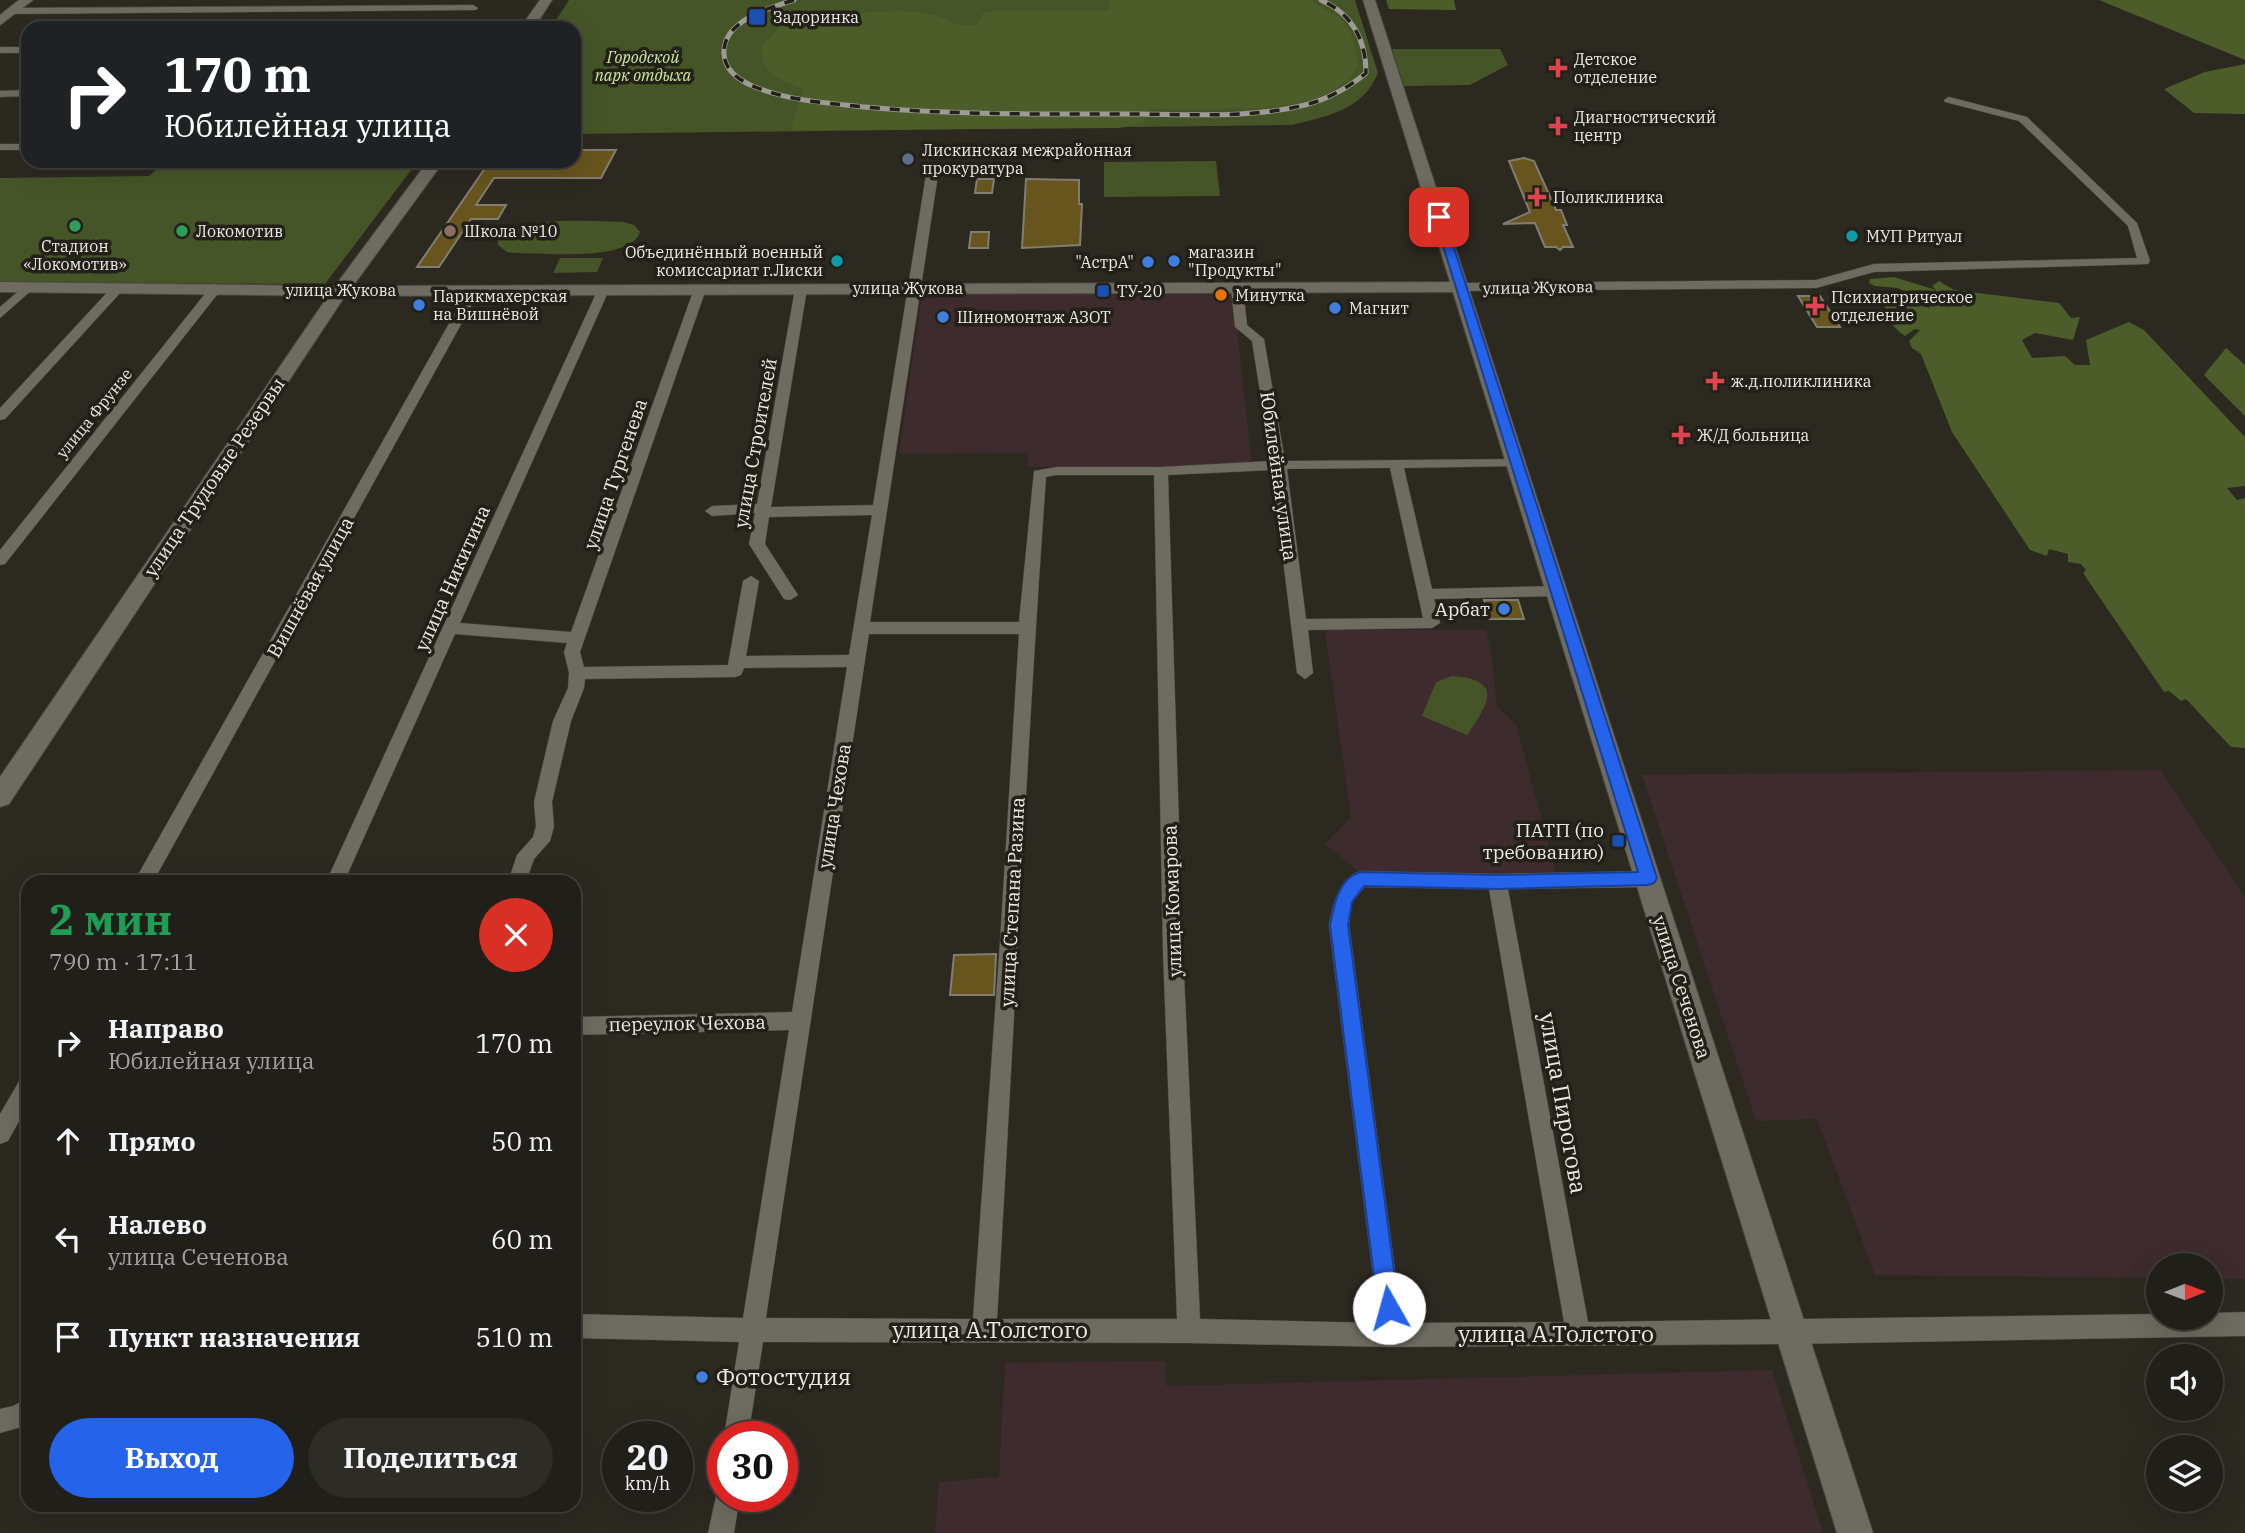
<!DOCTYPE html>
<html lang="ru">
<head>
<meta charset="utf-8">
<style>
  body { margin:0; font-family:"IBM Plex Serif",serif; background:#2d2c26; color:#f1f3f6; height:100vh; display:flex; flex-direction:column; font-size:26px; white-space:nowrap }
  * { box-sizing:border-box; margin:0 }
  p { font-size:23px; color:#a2a2a2 }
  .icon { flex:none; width:38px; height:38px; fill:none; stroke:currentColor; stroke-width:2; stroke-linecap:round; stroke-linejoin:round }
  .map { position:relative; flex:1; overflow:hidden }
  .details { position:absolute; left:21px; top:875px; width:560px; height:637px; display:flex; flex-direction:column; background:#211f19; border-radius:21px; box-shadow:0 7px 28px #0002,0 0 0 2px #3e3d38 }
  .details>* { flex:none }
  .top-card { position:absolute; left:21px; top:21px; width:560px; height:147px; border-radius:21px; box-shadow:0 7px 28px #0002,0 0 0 2px #3e3d38; background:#202124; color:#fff; overflow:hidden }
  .needle { width:46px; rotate:89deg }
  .buttons { position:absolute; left:2146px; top:1253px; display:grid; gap:14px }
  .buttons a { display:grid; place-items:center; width:77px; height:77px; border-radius:50%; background:#211f19; box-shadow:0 7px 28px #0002,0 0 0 2px #3e3d38; font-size:35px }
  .speed { position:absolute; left:602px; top:1421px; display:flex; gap:14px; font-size:35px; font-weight:700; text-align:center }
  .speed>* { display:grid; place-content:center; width:91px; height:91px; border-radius:50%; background:#211f19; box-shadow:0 7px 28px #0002,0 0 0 2px #3e3d38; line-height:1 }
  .speed small { font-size:18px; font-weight:400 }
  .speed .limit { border:10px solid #d22; background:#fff; color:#111 }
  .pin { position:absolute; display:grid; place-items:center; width:60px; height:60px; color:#fff; margin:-30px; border-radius:14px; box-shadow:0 4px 10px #0006 }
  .me { position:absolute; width:77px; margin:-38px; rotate:353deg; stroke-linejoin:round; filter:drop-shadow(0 0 5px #0008) }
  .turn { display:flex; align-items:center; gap:24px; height:147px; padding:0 28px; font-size:32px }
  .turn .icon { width:91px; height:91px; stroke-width:2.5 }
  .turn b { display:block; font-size:49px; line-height:60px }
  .round { display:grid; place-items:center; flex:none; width:74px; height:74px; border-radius:37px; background:#2d2c26 }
  .head { display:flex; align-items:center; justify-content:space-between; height:119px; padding:0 28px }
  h1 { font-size:42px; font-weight:800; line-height:52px; color:#1e9e55 }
  .button { display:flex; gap:14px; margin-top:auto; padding:14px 28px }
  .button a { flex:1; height:80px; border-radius:42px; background:#2563eb; color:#fff; font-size:28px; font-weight:800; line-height:80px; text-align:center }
  .button a+a { background:#2d2c26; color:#f1f3f6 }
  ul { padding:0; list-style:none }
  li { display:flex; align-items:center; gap:21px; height:98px; padding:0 28px }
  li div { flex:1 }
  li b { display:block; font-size:26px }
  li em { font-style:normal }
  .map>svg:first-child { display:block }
  .industrial { fill:#3e2b2e }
  .green { fill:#465527 }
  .forest { fill:#4c5d2a }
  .building { fill:#67551d; stroke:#807d73; stroke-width:2 }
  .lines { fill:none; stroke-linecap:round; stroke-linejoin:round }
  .street-casing { stroke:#48463f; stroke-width:1 }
  .secondary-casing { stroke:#48463f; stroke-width:2 }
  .street { fill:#6e6b61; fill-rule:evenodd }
  .secondary { fill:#6e6b61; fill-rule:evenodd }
  .rail-casing { stroke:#9d9b95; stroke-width:5 }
  .rail { stroke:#222018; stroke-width:3.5; stroke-dasharray:10; stroke-linecap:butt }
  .route { fill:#2563eb; stroke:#184099; stroke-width:2 }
  .transit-dot { fill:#1a4fb4; stroke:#222018; stroke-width:2.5 }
  .health-dot { fill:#e0444e; stroke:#222018; stroke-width:2.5 }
  .service-dot { fill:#5c6f8a; stroke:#222018; stroke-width:2.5 }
  .leisure-dot { fill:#2e9e5b; stroke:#222018; stroke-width:2.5 }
  .education-dot { fill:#8d6e63; stroke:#222018; stroke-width:2.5 }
  .culture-dot { fill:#0f9aa8; stroke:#222018; stroke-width:2.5 }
  .shop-dot { fill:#3f7fe0; stroke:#222018; stroke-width:2.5 }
  .food-dot { fill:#e8710a; stroke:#222018; stroke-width:2.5 }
  .labels { text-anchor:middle; stroke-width:7; stroke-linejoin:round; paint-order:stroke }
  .far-poi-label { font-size:16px; fill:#eceae5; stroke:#222018; text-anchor:start }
  .far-park-label { font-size:16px; font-style:italic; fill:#ceea9b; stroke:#222018 }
  .far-street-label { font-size:16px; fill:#eceae5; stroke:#222018 }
  .street-label { font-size:19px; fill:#eceae5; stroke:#222018 }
  .poi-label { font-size:19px; fill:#eceae5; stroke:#222018; text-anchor:end }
  .near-street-label { font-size:23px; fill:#eceae5; stroke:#222018 }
  .near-poi-label { font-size:23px; fill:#eceae5; stroke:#222018; text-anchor:start }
</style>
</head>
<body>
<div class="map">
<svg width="2245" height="1533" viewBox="0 0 2245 1533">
  <rect width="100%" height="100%" fill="#2c2921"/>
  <path class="industrial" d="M1233 292 1252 466 1027 467 1028 453 899 454 922 295Z
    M1325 630H1486L1491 650 1497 707 1516 724 1557 876 1360 873 1325 844 1351 818Z
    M2161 770 2245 897V1279H2210V1265H2158V1278L1875 1275 1817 1119 1756 1121 1642 775Z
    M1165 1361 1166 1386 1772 1370 1823 1533H935L939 1482 999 1477 1005 1363Z"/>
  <path class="green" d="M569 0H1355L1378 73C1363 110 1328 116 1292 125L574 134V28H551Z
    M1392 49H1500L1508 65 1470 85 1404 86Z
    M166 161H418L325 284 0 283V178L149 176Z
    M1216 161 1220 196 1104 197V162Z
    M624 222 634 225 640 232C632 262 541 253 515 253L507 252 498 245V240C515 214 594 222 624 222Z
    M560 258H603L597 272 553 273Z
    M1452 676C1506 680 1487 705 1467 735L1422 716 1436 682Z"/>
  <path class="forest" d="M1111 0H1309L1341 19 1350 31 1359 64C1329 125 1204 104 1147 110L1144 114V122L1120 128 801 130 794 129 792 126 804 89C779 79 762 77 761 46 780 28 808 0 836 14 863 14 905 8 930 14 948 17 958 31 977 24L983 13 995 11H1109Z
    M1386 0H1454L1456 10 1389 9Z
    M2099 0H2245V60Z
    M2245 64V114L2194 113 2164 89 2205 72Z
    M1894 277 1936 290 1932 286 1939 281 1954 290 2059 303 2071 318 2080 317 2073 340 2035 333 2022 340 2032 358 2065 356 2075 365H2090L2086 340 2129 322 2144 330 2245 437V486L2227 488 2237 500 2245 498V748L2231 747 2186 699 2181 701 2169 691 2164 692 2083 573 2086 570 2081 564 2068 562V554L2049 549 2047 556 2030 550 1952 432 1921 354 1912 348 1909 341 1920 330 1915 329 1905 336C1893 329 1887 316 1884 303L1891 299 1930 308 1929 304 1898 288 1875 286 1869 283 1870 279Z
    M2226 348 2245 365V416L2204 375Z"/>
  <path class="building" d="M574 150H616L601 178H494L476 205H506L498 219H471L439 267H417L490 161H574Z
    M1524 158 1534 161 1556 210H1561L1567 225H1563L1573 247H1563L1560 250 1556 247H1545L1535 223 1503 224 1530 212 1509 161Z
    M977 179H994L992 193H975Z
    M1026 179 1079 180V204H1082L1080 245 1022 248Z
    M971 232H989L988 248H969Z
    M1798 296H1820L1840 327H1817Z
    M1484 600H1518L1524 619H1489Z
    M996 954 994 995H950L954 955Z"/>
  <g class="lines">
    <g class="street-casing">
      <path id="street" d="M473 5 478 8 476 10 12 14 7 11 12 8Z
        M0 47H28V53H0Z
        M28 90V96L0 97V91Z
        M1949 97 2027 117 2137 223 2150 261 2148 264 1874 272 1816 288 1461 291 1455 287 1461 283 1816 280 1874 264 2137 258 2128 226 2019 121 1945 102 1944 100Z
        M0 144H28V150H0Z
        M932 172 938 175 870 622H1019L1034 471 1057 467H1161L1271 461 1252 341 1235 327 1231 288 1237 284 1243 288 1247 325 1264 339 1285 461 1522 459V465L1517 466 1404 468 1432 589 1557 586 1565 591 1557 596 1434 599 1440 623 1432 628 1308 630 1313 673 1305 679 1297 673 1272 470 1168 475 1183 953 1200 1319 1379 1323 1329 925C1333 905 1338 879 1360 871L1497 874 1648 871 1655 874 1657 879 1655 884 1648 887 1508 889 1588 1322 2158 1314V1318H2210V1313L2245 1312V1336L1792 1344 1392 1347 1189 1343 763 1342 748 1437H724L739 1342 574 1338V1314L743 1318 789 1030 574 1035V1017L792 1012 847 667 744 668 741 675 735 677 585 679 584 688 571 721 552 802 554 826 550 841 534 859 526 882H508L517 855 533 837 536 826 534 802 553 721 568 688 569 673 564 652 567 643 455 634 344 882H326L599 287 603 286 609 290 460 623 571 632 694 289 700 285 706 289 580 652 584 667 728 665 743 581 751 576 759 581 746 656 849 655 872 515 769 517 765 544 798 595 790 600 784 599 749 544 755 513 712 516 705 511 712 506 757 504 795 289 801 285 807 289 771 507 873 505 926 175ZM1390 468 1423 618 1306 619 1287 469ZM1057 475H1154L1163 953 1177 1319H997C1014 1038 1026 757 1046 477ZM869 634H1019L1000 942 973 1319 766 1318ZM1365 887 1489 889 1564 1322 1402 1323 1349 925 1352 902Z
        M28 283 32 284V290L0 318V307Z
        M118 284 124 288 122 291 5 419 0 420V408L114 285Z
        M216 284 222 288 220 291 5 564 0 565V550L212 285Z
        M474 286 480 290 153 882H134L468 290Z
        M28 1076V1105L8 1141 0 1144V1114L21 1078Z
        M28 1398V1425L0 1433V1409L13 1406Z
        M723 1485V1496H740L734 1533H708L718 1487Z"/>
    </g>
    <g class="secondary-casing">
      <path id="secondary" d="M19 0H33L0 25V15Z
        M540 0H552L534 28H520Z
        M1363 0H1375L1873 1533H1837L1453 292 345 296 9 804 0 807V777L328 296 0 292V282L335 286 428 161H444L353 286 1450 282Z"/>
    </g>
    <use href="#street" class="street"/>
    <use href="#secondary" class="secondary"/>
    <g class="rail-casing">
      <path id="rail" d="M794 0C769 8 722 21 724 54 725 71 740 81 755 87 790 101 828 103 864 107 953 115 1042 114 1130 114 1188 114 1249 119 1305 105 1328 99 1348 88 1366 73 1366 40 1352 14 1321 0"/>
    </g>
    <use href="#rail" class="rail"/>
  </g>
  <path class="route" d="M1435 214 1444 217 1657 878 1654 883 1648 885 1497 889 1364 886 1352 902 1348 925 1399 1308 1396 1315 1389 1318 1381 1315 1378 1308 1330 925C1334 906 1338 879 1360 872L1497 875 1638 872 1434 217Z"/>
  <g class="transit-dot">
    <rect x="748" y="8" width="18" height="18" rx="3.5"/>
    <rect x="1096" y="284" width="14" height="14" rx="3.5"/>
    <rect x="1611" y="834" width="14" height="14" rx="3.5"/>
  </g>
  <g class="health-dot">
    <path d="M1554.5 57.5h7v7h7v7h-7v7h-7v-7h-7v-7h7z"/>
    <path d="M1554.5 115.5h7v7h7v7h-7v7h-7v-7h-7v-7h7z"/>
    <path d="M1533.5 186.5h7v7h7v7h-7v7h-7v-7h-7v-7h7z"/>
    <path d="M1811.5 295.5h7v7h7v7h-7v7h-7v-7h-7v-7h7z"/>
    <path d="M1711.5 370.5h7v7h7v7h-7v7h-7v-7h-7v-7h7z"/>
    <path d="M1677.5 424.5h7v7h7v7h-7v7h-7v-7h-7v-7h7z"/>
  </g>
  <circle class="service-dot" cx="908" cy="159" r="7"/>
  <g class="leisure-dot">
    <circle cx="75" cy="226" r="7"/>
    <circle cx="182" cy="231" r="7"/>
  </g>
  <circle class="education-dot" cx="450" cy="231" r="7"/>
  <g class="culture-dot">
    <circle cx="1852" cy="236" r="7"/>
    <circle cx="837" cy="261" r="7"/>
  </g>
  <g class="shop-dot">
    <circle cx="1174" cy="261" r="7"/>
    <circle cx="1148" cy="262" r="7"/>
    <circle cx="419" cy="305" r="7"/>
    <circle cx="1335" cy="308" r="7"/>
    <circle cx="943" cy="317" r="7"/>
    <circle cx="1504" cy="609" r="7"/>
    <circle cx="702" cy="1377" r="7"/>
  </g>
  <circle class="food-dot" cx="1221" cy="295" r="7"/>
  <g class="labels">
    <g class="far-poi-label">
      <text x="773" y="23">Задоринка</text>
      <text x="1574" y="65">Детское<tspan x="1574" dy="18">отделение</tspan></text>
      <text x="1574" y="123">Диагностический<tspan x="1574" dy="18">центр</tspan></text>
      <text x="922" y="156">Лискинская межрайонная<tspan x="922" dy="18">прокуратура</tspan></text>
      <text x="1553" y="203">Поликлиника</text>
      <text x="196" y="237">Локомотив</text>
      <text x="464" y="237">Школа №10</text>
      <text x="1866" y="242">МУП Ритуал</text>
      <text x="75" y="252" text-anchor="middle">Стадион<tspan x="75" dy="18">«Локомотив»</tspan></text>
      <text x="823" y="258" text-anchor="end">Объединённый военный<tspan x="823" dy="18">комиссариат г.Лиски</tspan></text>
      <text x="1188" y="258">магазин<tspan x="1188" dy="18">"Продукты"</tspan></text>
      <text x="1134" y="268" text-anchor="end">"АстрА"</text>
      <text x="1117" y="297">ТУ-20</text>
      <text x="1235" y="301">Минутка</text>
      <text x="433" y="302">Парикмахерская<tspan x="433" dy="18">на Вишнёвой</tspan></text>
      <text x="1831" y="303">Психиатрическое<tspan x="1831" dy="18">отделение</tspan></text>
      <text x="1349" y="314">Магнит</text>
      <text x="957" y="323">Шиномонтаж АЗОТ</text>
      <text x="1731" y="387">ж.д.поликлиника</text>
      <text x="1697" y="441">Ж/Д больница</text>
    </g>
    <g class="far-park-label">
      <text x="643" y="63">Городской<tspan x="643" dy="18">парк отдыха</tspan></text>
    </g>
    <g class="far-street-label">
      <text transform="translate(1538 287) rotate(-1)" y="6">улица Жукова</text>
      <text x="908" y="294">улица Жукова</text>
      <text x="341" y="296">улица Жукова</text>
      <text transform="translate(94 413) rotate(-51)" y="6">улица Фрунзе</text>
    </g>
    <g class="street-label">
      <text transform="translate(755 443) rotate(-80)" y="7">улица Строителей</text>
      <text transform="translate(615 474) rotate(-71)" y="7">улица Тургенева</text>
      <text transform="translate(1279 476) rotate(82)" y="7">Юбилейная улица</text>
      <text transform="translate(214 477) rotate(-56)" y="7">улица Трудовые Резервы</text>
      <text transform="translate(452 578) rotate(-66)" y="7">улица Никитина</text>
      <text transform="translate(310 587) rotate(-61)" y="7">Вишнёвая улица</text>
      <text transform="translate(834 806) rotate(-81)" y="7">улица Чехова</text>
      <text transform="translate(1172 901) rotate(-92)" y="7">улица Комарова</text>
      <text transform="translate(1012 902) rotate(-87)" y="7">улица Степана Разина</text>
      <text transform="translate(1682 987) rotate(72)" y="7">улица Сеченова</text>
      <text transform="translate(687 1023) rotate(-1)" y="7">переулок Чехова</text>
    </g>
    <g class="poi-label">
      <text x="1490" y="616">Арбат</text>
      <text x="1604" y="837">ПАТП (по<tspan x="1604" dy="22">требованию)</tspan></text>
    </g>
    <g class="near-street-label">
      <text transform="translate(1563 1103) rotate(80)" y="8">улица Пирогова</text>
      <text x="990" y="1338">улица А.Толстого</text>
      <text x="1556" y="1342">улица А.Толстого</text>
    </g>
    <g class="near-poi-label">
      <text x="716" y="1385">Фотостудия</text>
    </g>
  </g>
</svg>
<div class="buttons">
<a><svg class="needle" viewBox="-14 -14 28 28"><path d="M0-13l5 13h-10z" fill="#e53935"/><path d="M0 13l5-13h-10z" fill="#a2a2a2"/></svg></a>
<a><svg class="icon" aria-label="sound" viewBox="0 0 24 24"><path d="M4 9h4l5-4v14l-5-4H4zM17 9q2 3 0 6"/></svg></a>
<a><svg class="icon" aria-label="layers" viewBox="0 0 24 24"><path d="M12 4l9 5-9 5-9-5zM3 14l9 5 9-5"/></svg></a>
</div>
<div class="speed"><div>20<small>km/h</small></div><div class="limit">30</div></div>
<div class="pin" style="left:1439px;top:217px;background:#d93025"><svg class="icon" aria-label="arrive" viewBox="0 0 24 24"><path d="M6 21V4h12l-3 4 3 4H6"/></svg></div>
<svg class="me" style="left:1389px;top:1308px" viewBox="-20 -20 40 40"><circle r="19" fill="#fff"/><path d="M0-13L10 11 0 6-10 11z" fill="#2563eb"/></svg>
<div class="top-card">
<div class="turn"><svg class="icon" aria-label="right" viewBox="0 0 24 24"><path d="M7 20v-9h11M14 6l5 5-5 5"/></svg><div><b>170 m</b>Юбилейная улица</div></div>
</div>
<section class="details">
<div class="head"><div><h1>2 мин</h1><p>790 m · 17:11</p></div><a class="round" style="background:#d93025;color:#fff"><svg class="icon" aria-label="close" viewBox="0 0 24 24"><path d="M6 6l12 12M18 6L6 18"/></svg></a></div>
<ul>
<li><svg class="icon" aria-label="right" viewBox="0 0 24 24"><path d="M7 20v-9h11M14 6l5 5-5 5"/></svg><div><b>Направо</b><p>Юбилейная улица</p></div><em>170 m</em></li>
<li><svg class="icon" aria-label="ahead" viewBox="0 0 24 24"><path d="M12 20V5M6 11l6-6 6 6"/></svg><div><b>Прямо</b></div><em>50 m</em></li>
<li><svg class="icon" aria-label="left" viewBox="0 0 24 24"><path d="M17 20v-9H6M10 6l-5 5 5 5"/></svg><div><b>Налево</b><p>улица Сеченова</p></div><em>60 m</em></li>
<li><svg class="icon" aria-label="arrive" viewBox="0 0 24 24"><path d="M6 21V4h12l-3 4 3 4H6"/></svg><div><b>Пункт назначения</b></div><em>510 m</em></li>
</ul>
<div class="button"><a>Выход</a><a>Поделиться</a></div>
</section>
</div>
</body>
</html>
